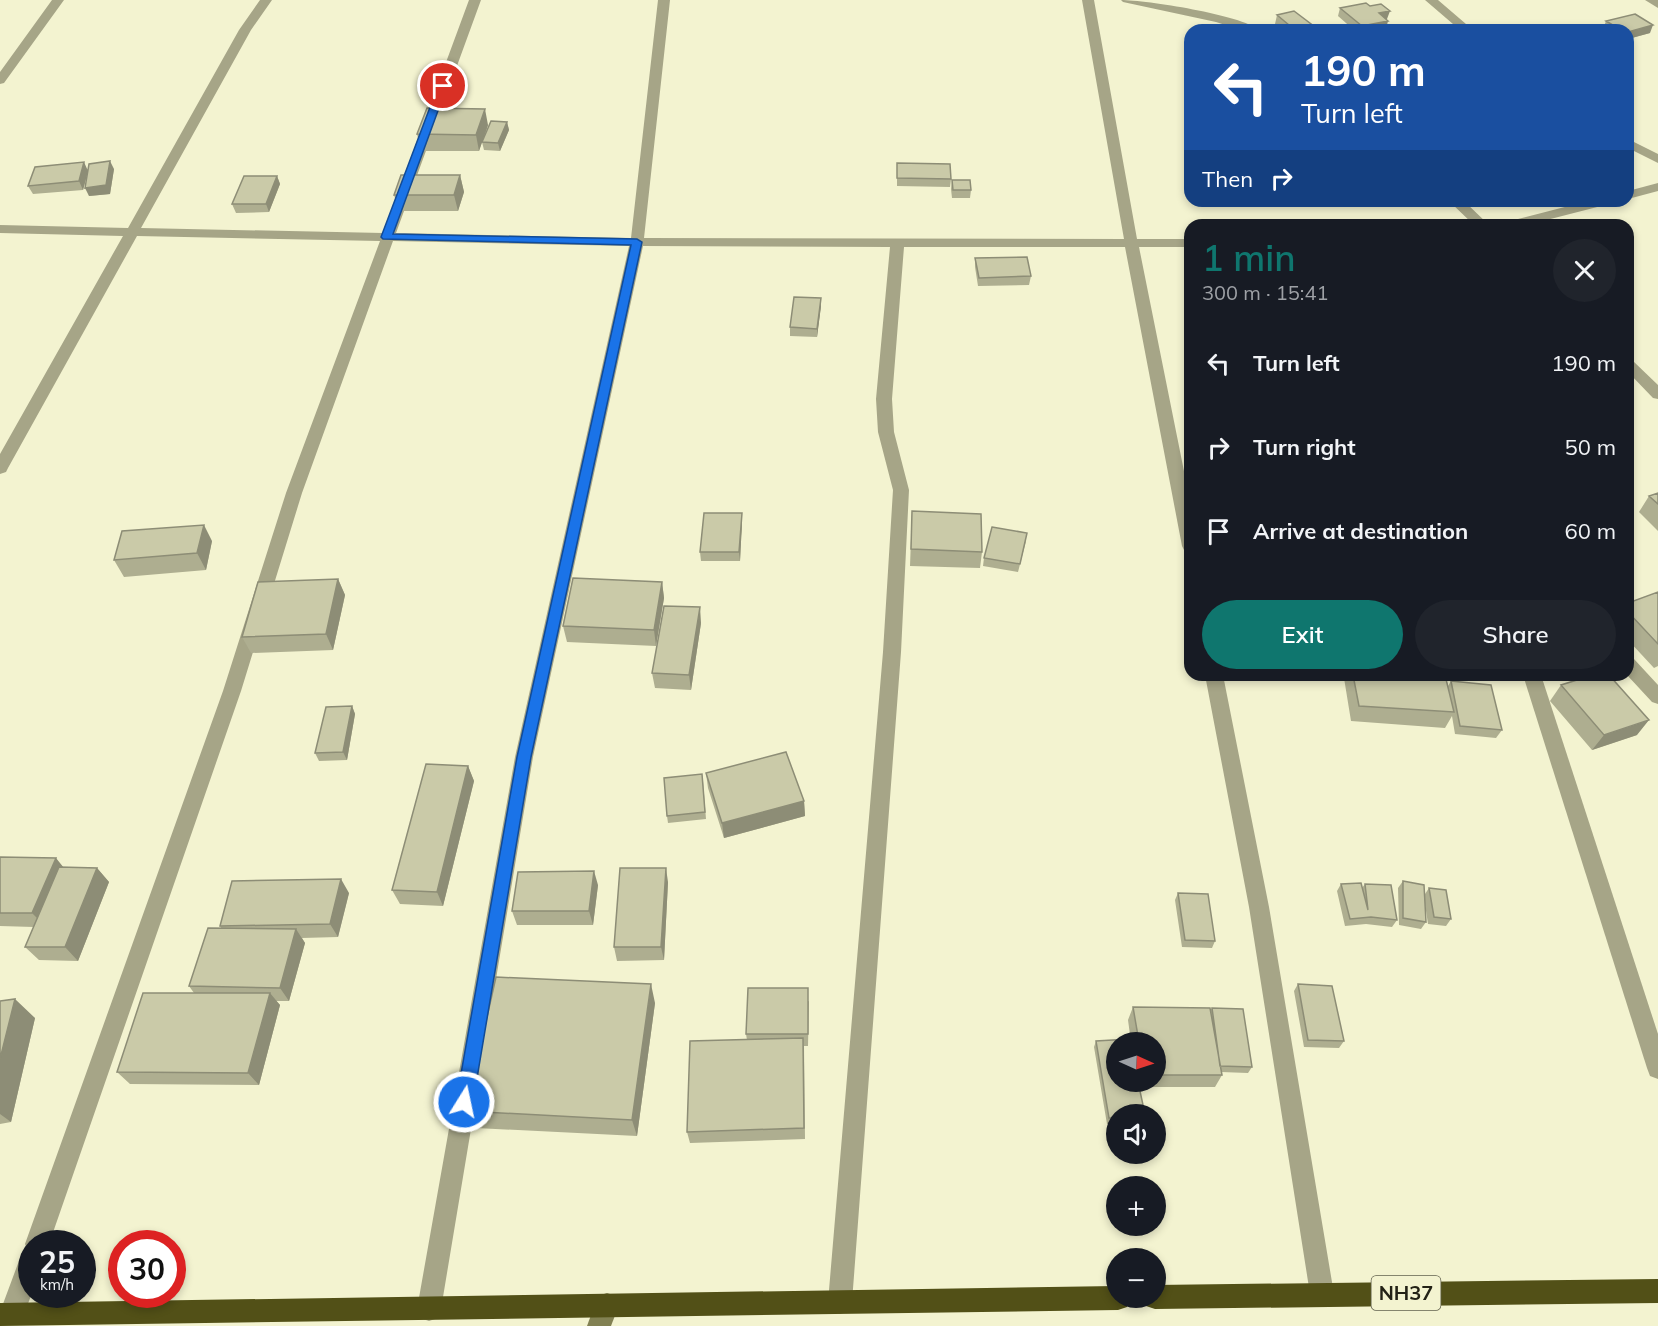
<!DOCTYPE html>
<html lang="en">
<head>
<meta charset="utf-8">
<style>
  body { margin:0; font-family:Mulish,sans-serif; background:#20242c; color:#f1f3f6; height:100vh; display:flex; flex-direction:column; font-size:22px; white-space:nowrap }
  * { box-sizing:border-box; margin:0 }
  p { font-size:20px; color:#9ea1a6 }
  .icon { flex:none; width:33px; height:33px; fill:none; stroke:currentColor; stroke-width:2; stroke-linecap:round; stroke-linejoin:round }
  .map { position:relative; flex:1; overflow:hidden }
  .details { position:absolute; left:1184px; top:219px; width:450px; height:462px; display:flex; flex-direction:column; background:#171b24; border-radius:18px; box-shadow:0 3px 9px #0003 }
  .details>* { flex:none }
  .guide { position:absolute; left:1184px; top:24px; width:450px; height:183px; border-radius:18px; box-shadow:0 3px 9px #0003; background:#1a4fa0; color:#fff; overflow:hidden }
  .needle { width:39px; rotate:93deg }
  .buttons { position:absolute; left:1106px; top:1032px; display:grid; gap:12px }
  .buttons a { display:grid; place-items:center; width:60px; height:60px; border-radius:50%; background:#171b24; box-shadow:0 3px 9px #0003; font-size:30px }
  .speed { position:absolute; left:18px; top:1230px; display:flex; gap:12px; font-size:30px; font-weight:700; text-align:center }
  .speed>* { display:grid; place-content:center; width:78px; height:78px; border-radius:50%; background:#171b24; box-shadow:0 3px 9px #0003; line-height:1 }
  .speed small { font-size:15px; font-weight:400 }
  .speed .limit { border:9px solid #d22; background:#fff; color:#111 }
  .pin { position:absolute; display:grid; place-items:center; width:51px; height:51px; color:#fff; margin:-26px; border:3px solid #fff; border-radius:50%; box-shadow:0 2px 6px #0007 }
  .me { position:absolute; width:66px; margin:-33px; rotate:10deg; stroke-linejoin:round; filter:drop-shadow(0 0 4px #0008) }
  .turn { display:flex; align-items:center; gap:21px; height:126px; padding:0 18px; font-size:27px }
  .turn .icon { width:78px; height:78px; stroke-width:2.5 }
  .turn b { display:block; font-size:42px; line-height:51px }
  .then { display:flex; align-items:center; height:57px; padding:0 18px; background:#0003; gap:12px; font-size:22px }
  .round { display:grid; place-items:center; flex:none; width:63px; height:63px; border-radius:32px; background:#20242c }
  .headline { display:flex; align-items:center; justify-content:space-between; height:102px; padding:0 18px }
  h1 { font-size:36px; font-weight:600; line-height:45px; color:#0f766e }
  .cta { display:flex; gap:12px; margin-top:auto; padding:12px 18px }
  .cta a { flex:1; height:69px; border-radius:36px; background:#0f766e; color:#fff; font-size:24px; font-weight:600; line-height:69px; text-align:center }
  .cta a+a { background:#20242c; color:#f1f3f6 }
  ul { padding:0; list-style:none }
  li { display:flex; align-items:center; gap:18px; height:84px; padding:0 18px }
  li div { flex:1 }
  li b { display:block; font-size:22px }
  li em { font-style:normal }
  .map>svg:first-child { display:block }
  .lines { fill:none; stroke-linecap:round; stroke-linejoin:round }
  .lane { fill:#a6a587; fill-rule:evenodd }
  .street { fill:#a6a587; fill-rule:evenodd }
  .secondary { fill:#828153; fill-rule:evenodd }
  .highway { fill:#525017; fill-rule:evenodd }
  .wall { fill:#aeae90 }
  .shaded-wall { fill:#8d8d76 }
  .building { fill:#cacaa8; stroke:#8d8d76; stroke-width:1.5 }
  .route { fill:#1a73e8; stroke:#114b97; stroke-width:1.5 }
  .labels { text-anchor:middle; stroke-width:4.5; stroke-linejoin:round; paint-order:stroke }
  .shield { fill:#f3f3d0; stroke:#61614e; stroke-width:1.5 }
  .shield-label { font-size:20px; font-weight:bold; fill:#232216 }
</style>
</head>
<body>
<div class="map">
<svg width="1658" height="1326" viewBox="0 0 1658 1326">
  <rect width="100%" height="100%" fill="#f3f3d0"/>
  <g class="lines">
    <path class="lane" d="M1523 675H1541L1658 1034V1079L1650 1076 1647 1068Z"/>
    <path class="street" d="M52 0H64L4 83 0 84V72Z
      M260 0H272L251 30 141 228 383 233 469 0H481L396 233 631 238 658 0H670L644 238 1124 239 1082 0H1094L1137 239H1190V247H1139L1190 501V552L1184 550 1182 546 1125 247H904L892 399 894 432 909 490 901 652 852 1302 849 1311 840 1314 831 1311 828 1302 883 652 893 490 878 432 876 399 890 247 643 246 533 757 441 1309 438 1318 429 1321 420 1318 417 1309 515 757 629 246 393 241 302 493 241 691 49 1244H32V1293L20 1325H2L0 1312 23 1250 27 1249 25 1244 223 691 286 493 380 241 137 236 8 468 6 472 0 474V454L123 236 0 233V225L128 228 239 30Z
      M1121 0C1146 0 1242 15 1259 30H1241L1216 22 1123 2Z
      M1425 0H1438L1473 30H1460Z
      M1645 0H1658V8Z
      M1628 139 1658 154V163L1628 148Z
      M1658 183V191L1628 199V191Z
      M1449 201H1464L1489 225H1474Z
      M1588 201H1611L1609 204 1527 225H1504L1506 222Z
      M1628 359 1633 361 1658 385V399L1653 398 1628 372Z
      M1628 657 1634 659 1658 685V704L1652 702 1627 675Z
      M1205 675H1223L1269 907 1334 1294 1331 1303 1322 1306 1313 1303 1310 1294 1249 907Z"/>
    <path class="secondary" d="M607 1293 616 1296 619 1305 611 1326H587L598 1296Z"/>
    <path class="highway" d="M1658 1279V1303L1155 1309 1146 1306 1143 1298H1155V1285Z
      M1116 1286V1298H1130L1127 1307 1118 1310 0 1326V1303Z"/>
  </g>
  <path class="wall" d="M1340 8 1387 19 1386 29 1381 30H1354L1338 16Z
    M1277 15 1315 27 1314 30H1283L1275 24Z
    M1606 21 1650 33 1628 39V30H1604L1603 29Z
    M507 122 509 130 500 151 484 150 482 142 479 151H421L417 134 488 125 484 139Z
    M897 163 951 179 950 187 897 186Z
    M88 169H114L110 194 89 196 87 176 83 190 33 194 28 186Z
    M460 175 464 192 458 211H399L394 195Z
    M277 176 280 184 269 212 236 213 232 204Z
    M952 180 971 190 970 198H952L951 189Z
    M975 258 1031 276 1029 285 978 286 975 267Z
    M821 298V306L817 337 790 336V327Z
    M1658 493V531L1639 512 1649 496Z
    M912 511 982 552 980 568 910 566Z
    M742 522 740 561H701L700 552Z
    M212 541 206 570 124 577 114 560Z
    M1026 541 1018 572 983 566 984 558Z
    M338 579 345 595 333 650 251 653 242 637Z
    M662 582 664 598 656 646 567 642 563 626Z
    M1658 592V666L1654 668 1628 640V603Z
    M701 623 691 690 655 688 652 673Z
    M1345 675H1445L1448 686 1451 681 1502 730 1496 738 1455 734 1452 716 1445 728 1351 721 1344 678Z
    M1561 685 1637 735 1592 750 1550 701Z
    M352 706 355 714 347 760 319 761 315 753Z
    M468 766 474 781 443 906 400 904 392 890Z
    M706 773 804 801 805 816 724 838 708 788Z
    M703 781 706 819 668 823 667 816Z
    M0 857 63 867 97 868 109 882 78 961 39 960 25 947 34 927 0 926Z
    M1403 881 1425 894 1429 888 1451 919 1446 926 1428 924 1425 904 1426 922 1421 929 1399 925 1398 888Z
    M668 882 664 960 617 961 614 947Z
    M1341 884 1362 888 1365 884 1397 920 1392 927 1366 924 1345 926 1337 891Z
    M598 885 593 925H517L512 911Z
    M349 893 338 937 302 938 305 943 289 1001H276L280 1005 259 1085 130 1084 117 1072 194 993 189 986 221 928 220 926Z
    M1178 893 1215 941 1212 948 1182 947 1175 900Z
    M1298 984 1344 1041 1339 1048 1304 1047 1294 991Z
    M0 1001 35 1018 11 1122 0 1124Z
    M809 1001 808 1046H804L805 1139 690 1143 687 1132 747 1040 746 1034Z
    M655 1003 637 1136 476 1128 466 1111Z
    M1133 1007 1210 1010 1212 1008 1252 1067 1248 1073 1221 1072 1222 1075 1215 1087H1139L1116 1114V1124H1107L1094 1047 1096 1041 1116 1082H1155V1042H1131L1128 1020Z"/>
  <path class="shaded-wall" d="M1390 11 1387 19 1376 22 1379 13Z
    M1388 21 1386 29 1381 30H1361L1362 26Z
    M1653 25 1650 33 1628 39V32Z
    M485 109 488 125 479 151 476 135Z
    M507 122 509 130 500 151 498 143Z
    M110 161 114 169 110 194 89 196 85 188Z
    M84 162 88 171 83 190 79 181Z
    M460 175 464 192 458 211 454 195Z
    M277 176 280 184 269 212 266 204Z
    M821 298V306L817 337V329Z
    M742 513V522L740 561 739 552Z
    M204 525 212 541 206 570 197 553Z
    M338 579 345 595 333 650 326 634Z
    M662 582 664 598 656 646 654 630Z
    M700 607 701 623 691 690 689 675Z
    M352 706 355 714 347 760 343 752Z
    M1649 720 1637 735 1592 750 1604 735Z
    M468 766 474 781 443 906 437 892Z
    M804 801 805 816 724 838 722 823Z
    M56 858 68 873 46 927 32 913Z
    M97 868 109 882 78 961 65 947Z
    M666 868 668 882 664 960 661 947Z
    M594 871 598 885 593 925 589 911Z
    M341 879 349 893 338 937 330 924Z
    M296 929 305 943 289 1001 280 988Z
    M651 984 655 1003 637 1136 632 1120Z
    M270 993 280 1005 259 1085 248 1073Z
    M15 999 35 1018 11 1122 0 1114V1059Z"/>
  <path class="building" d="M1366 3 1370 6 1381 4 1390 11 1379 13 1388 21 1362 26 1340 8Z
    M1294 11 1315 27 1304 30H1295L1277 15Z
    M1635 14 1653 25 1628 32V30H1621L1606 21Z
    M427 108 485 109 476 135 417 134Z
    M491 121 507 122 498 143 482 142Z
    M110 161 106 185 85 188 89 164Z
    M84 162 79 181 28 186 35 167Z
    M897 163 950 164 951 179 897 178Z
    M401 175H460L454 195H394Z
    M244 176H277L266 204H232Z
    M952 180H970L971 190H953Z
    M1027 257 1031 276 979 278 975 258Z
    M794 297 821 298 817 329 790 327Z
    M1658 493V504L1649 496Z
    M912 511 981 514 982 552 911 549Z
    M704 513H742L739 552H700Z
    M204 525 197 553 114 560 122 531Z
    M992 527 1027 533 1020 564 984 558Z
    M573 578 662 582 654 630 563 626Z
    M338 579 326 634 242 637 258 582Z
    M1658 592V644L1628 612V603Z
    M664 606 700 607 689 675 652 673Z
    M1353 675H1445L1454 712 1359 706Z
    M1593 675H1609L1649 720 1604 735 1561 685Z
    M1451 681 1491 685 1502 730 1460 726Z
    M352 706 343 752 315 753 326 707Z
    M786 752 804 801 722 823 706 773Z
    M426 764 468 766 437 892 392 890Z
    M702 774 705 812 667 816 664 778Z
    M0 857 56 858 32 913H0Z
    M59 867 97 868 65 947H25Z
    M620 868H666L661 947H614Z
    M594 871 589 911H512L518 872Z
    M341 879 330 924 220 926 232 881Z
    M1403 881 1424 885 1426 922 1403 918Z
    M1361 883 1368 910 1365 884 1391 885 1397 920 1371 917 1350 919 1341 884Z
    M1429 888 1446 890 1451 919 1434 917Z
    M1178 893 1208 894 1215 941 1185 940Z
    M208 928 296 929 280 988 189 986Z
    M496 977 651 984 632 1120 466 1111Z
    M1298 984 1332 986 1344 1041 1308 1040Z
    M748 988H808V1034H746Z
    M143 993H270L248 1073 117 1072Z
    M15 999 0 1059V1001Z
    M1133 1007 1210 1008 1222 1075H1155V1042H1139Z
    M1212 1008 1243 1009 1252 1067 1220 1066Z
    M803 1038 804 1128 687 1132 690 1041Z
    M1130 1039V1042H1116V1082H1138L1145 1114H1116V1118H1109L1096 1041Z"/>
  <path class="route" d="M443 83 447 86 393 234 637 239 642 242 531 757 473 1102 470 1108 464 1111 458 1108 456 1102 517 757 631 245 383 239 381 237 438 86Z"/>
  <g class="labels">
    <rect class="shield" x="1371.5" y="1276" width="69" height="34" rx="4.5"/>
    <g class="shield-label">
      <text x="1406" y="1300">NH37</text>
    </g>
  </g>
</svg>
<div class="buttons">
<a><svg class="needle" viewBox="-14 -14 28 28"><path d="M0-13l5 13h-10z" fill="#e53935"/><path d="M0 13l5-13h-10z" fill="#9ea1a6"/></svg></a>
<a><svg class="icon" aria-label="sound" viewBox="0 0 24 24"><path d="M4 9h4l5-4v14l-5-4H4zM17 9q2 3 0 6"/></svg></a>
<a>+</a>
<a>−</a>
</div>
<div class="speed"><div>25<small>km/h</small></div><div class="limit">30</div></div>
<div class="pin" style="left:443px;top:86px;background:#d93025"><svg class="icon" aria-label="arrive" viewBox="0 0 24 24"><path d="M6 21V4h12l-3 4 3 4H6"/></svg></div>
<svg class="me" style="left:464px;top:1102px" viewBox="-20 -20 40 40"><circle r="17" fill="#1a73e8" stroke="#fff" stroke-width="3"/><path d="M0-11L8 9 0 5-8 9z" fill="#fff"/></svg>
<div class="guide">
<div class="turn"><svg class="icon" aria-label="left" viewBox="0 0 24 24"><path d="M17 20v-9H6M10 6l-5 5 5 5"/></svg><div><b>190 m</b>Turn left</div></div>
<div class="then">Then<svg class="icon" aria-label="right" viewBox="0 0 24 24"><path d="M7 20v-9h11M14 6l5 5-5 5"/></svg></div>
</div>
<section class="details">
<div class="headline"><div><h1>1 min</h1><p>300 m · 15:41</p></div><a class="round"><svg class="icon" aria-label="close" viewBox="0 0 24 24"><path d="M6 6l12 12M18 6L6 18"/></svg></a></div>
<ul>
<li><svg class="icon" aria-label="left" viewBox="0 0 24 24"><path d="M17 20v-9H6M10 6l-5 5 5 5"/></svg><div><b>Turn left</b></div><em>190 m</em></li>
<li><svg class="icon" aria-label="right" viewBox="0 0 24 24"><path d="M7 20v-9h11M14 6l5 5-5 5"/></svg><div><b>Turn right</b></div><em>50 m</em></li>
<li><svg class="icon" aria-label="arrive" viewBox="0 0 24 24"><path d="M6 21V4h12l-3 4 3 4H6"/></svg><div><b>Arrive at destination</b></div><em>60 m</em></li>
</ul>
<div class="cta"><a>Exit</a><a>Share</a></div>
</section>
</div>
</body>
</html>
